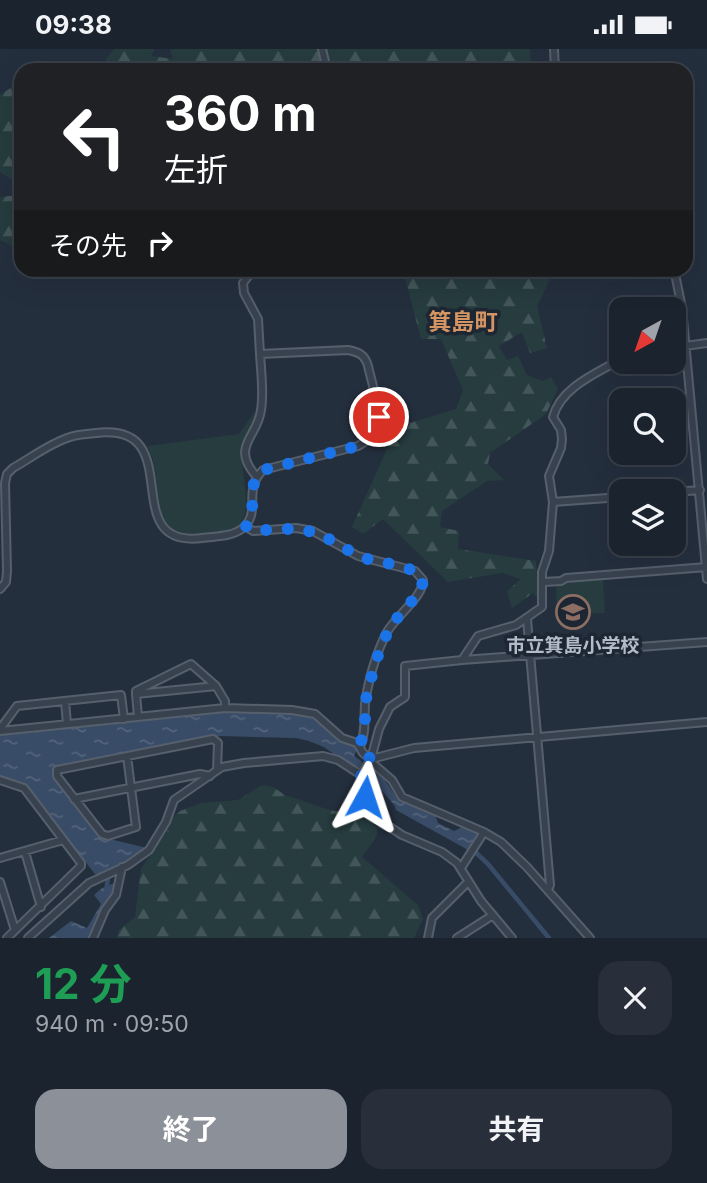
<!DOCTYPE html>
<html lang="ja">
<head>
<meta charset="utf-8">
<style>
  body { margin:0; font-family:Inter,"Noto Sans JP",sans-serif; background:#282f3a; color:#f1f3f6; height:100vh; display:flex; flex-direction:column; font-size:26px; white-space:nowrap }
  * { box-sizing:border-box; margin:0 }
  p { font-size:23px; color:#a0a4aa }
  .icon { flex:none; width:38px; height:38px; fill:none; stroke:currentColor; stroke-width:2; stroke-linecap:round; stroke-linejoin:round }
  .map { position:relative; height:889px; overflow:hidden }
  .side { display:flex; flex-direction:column; background:#1b232e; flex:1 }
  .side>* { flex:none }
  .banner { position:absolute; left:14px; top:14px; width:679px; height:214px; border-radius:21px; box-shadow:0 7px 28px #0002,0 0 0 2px #39404a; background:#202124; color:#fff; overflow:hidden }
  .needle { width:46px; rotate:220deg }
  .fabs { position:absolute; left:609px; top:248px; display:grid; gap:14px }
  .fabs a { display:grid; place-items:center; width:77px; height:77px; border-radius:14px; background:#1b232e; box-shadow:0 7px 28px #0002,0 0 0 2px #39404a; font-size:35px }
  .pin { position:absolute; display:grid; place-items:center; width:60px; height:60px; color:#fff; margin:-30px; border:4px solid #fff; border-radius:50%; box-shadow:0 2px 7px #0007 }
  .me { position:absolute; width:77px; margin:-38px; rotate:5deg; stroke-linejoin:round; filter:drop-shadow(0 0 5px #0008) }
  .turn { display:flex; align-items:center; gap:24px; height:147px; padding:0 35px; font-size:32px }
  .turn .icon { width:91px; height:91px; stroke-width:2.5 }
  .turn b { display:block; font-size:49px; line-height:60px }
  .then { display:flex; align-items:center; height:66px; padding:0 35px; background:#0003; gap:14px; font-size:26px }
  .round { display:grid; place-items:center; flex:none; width:74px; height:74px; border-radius:21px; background:#282f3a }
  .headline { display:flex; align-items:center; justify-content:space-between; height:119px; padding:0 35px }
  h1 { font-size:42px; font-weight:700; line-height:52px; color:#1e9e55 }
  .primary-button { display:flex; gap:14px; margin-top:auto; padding:14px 35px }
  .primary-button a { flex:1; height:80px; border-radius:21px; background:#8c9099; color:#fff; font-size:28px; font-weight:700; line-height:80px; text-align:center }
  .primary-button a+a { background:#282f3a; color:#f1f3f6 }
  .status { display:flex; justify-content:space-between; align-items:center; height:49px; padding:0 35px; background:#1b232e; direction:ltr }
  .status svg { height:19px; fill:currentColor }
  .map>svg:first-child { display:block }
  .green { fill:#263c3f }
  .forest { fill:url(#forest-firs) }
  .water { fill:url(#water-ripples) }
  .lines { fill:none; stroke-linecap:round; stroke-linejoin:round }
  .canal { stroke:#394c67; stroke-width:4.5 }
  .minor-casing { stroke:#565f6c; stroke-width:10 }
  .minor { stroke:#38414e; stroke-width:6 }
  .route { stroke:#1a73e8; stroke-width:12; stroke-dasharray:0 21.6 }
  .labels { text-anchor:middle; stroke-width:7; stroke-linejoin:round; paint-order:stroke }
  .poi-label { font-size:19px; font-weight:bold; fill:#b4bcc9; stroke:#1d2633 }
  .quarter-label { font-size:23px; font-weight:bold; fill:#d59563; stroke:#1d2633 }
</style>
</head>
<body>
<div class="status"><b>09:38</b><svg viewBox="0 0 49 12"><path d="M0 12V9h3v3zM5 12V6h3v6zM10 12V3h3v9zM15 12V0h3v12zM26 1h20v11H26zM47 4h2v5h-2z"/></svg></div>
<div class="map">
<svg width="707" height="889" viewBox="0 0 707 889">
  <defs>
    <pattern id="forest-firs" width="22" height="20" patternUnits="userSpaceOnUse" patternTransform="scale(1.75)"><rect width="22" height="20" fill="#263c3f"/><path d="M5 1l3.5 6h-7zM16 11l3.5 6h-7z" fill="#435659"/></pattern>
    <pattern id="water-ripples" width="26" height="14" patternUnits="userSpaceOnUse" patternTransform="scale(1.75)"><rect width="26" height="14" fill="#394c67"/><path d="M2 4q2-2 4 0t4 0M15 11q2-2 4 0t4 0" fill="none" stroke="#53647b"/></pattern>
  </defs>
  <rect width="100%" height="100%" fill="#242f3e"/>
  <path class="green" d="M258 358C256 378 244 383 242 396 238 417 257 465 236 478 227 484 210 483 200 484 187 485 174 485 166 474 152 453 161 420 147 397L239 385Z
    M603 531 605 564 561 566 557 564 556 536H562L568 533Z"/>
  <path class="forest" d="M114 0H155L151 7 173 10 170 0H530L531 21H245L237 12 194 13 198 21H134L105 11Z
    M15 36H21V134L19 135 0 123V46Z
    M21 146V206L9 195 0 191V148Z
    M403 221H529L530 230H550L537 257 547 299 530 304 522 283 499 297 507 311 518 307 527 326 543 332 551 328 558 340 546 365 490 404 488 415 504 431 487 432 442 462 440 478 459 482 458 500 536 512 538 550 533 544 512 559 507 542 521 530 502 524 448 533 383 470 363 485 352 478 397 378 456 360 463 341 441 290H421Z
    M262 736 273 738 285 746 326 760 367 769 377 779V786L362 808 418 856 423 870 414 889H117L119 881 135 868 141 820 169 779 172 769 180 762 201 754 238 751Z"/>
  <path class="water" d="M228 661H275L314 666 356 695 358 698 354 707 361 712 363 716 359 721H356L324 698 309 692 296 689 221 687 55 717 52 725 101 788 147 799C134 808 110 824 95 825L25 736 0 727V686Z
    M368 719C387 726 389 742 401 753L405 752 435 766 438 774 454 782 464 777 478 784 470 802 396 761 395 757 366 723Z
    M117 833C113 853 94 868 91 889H49L71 872 87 879 101 855 94 846 102 839Z"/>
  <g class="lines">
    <path class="canal" d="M472 800 488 815 549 889
      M106 842 109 823"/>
    <g class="minor-casing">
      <path id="minor" d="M322 0 327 21
        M554 0 555 21
        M674 220 682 259 707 530
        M674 277 683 271
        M685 297 707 294
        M256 427C230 397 258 388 261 361 264 343 261 323 260 305
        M674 443 700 441
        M553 453 621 448
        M245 477 253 482 296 479 313 482 358 507 415 522 423 531C424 547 396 567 387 583 376 604 368 632 365 655 364 670 366 684 360 698
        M544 533 561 532 566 529 707 518
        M0 540 6 533 7 522 5 434 7 425 13 419C31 409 50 394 70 388 78 385 88 385 96 384 191 373 114 500 202 489 216 487 232 488 243 479 262 462 242 442 263 421L358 397C390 381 374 344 368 317 365 306 359 303 348 301L260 305 258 270 244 244 243 234 254 220
        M527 570 550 836 548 841
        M462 611 707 593
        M136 645V642L191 615 216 637
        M65 652 67 675
        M138 668 136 645 216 637 225 652V659
        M0 680 17 657 121 646 124 670
        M0 682 225 659 292 661 315 665 342 689 357 694 363 704 371 710 379 680 390 658 405 648V617L462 611 478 587 516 576 542 558V523L549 502 553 453 549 427 561 399 562 390 561 381 553 368C561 338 597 324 621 310
        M127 707 136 778 108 787 102 785 57 727V721L213 690 218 694 217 721
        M370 712 392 731 402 748 484 783 501 793 527 818 590 889
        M0 731 24 739 81 814V817L7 889
        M74 750 200 725 210 727
        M25 803 41 858
        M0 809 63 791
        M461 819 484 783
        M0 833 15 881
        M28 889 89 834 128 816 149 801 166 773 174 751 222 718 244 714 323 707 338 711 361 726
        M93 889 105 861 116 846 122 818
        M428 889 432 869 468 833
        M457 889 493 866
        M512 889 481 852 457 814 442 803 402 786 378 770 365 748 361 726 371 710 414 699 707 673"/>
    </g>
    <use href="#minor" class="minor"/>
  </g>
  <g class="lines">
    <path class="route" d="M365 748 361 726 371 710 363 704 360 698 365 674V654L375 614 388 582 403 561 421 543 423 531C412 514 385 516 368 510 347 504 329 486 308 482 290 478 271 481 253 482L246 477C260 457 243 440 263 421L358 397C372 391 375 382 379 368"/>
  </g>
  <defs>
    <g id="school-ring" transform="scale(1.75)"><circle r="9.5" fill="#1d2633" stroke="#8d6e63" stroke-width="1.5"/><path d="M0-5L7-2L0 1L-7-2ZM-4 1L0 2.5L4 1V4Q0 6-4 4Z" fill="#8d6e63"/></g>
  </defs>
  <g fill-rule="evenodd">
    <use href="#school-ring" x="573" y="563"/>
  </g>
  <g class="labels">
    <g class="poi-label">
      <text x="573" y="603">市立箕島小学校</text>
    </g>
    <g class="quarter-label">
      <text x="463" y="281">箕島町</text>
    </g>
  </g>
</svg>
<div class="fabs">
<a><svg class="needle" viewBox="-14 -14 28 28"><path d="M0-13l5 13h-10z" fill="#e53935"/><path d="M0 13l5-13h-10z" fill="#a0a4aa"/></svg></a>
<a><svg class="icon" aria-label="search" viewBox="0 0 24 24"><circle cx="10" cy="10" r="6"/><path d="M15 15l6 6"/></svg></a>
<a><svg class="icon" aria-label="layers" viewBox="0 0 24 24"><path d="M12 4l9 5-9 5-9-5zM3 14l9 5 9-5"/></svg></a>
</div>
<div class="pin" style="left:379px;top:368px;background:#d93025"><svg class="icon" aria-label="arrive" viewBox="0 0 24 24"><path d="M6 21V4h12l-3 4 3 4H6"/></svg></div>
<svg class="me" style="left:365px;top:748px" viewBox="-20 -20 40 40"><path d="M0-17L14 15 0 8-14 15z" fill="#1a73e8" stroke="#fff" stroke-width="4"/></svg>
<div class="banner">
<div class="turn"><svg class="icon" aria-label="left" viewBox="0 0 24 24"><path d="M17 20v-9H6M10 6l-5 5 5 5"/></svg><div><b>360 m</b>左折</div></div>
<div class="then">その先<svg class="icon" aria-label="right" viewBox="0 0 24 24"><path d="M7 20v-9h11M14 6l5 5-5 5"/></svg></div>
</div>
</div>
<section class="side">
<div class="headline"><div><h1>12 分</h1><p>940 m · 09:50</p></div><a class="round"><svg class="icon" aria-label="close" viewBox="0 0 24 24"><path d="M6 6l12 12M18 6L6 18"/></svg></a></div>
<div class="primary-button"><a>終了</a><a>共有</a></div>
</section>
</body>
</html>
